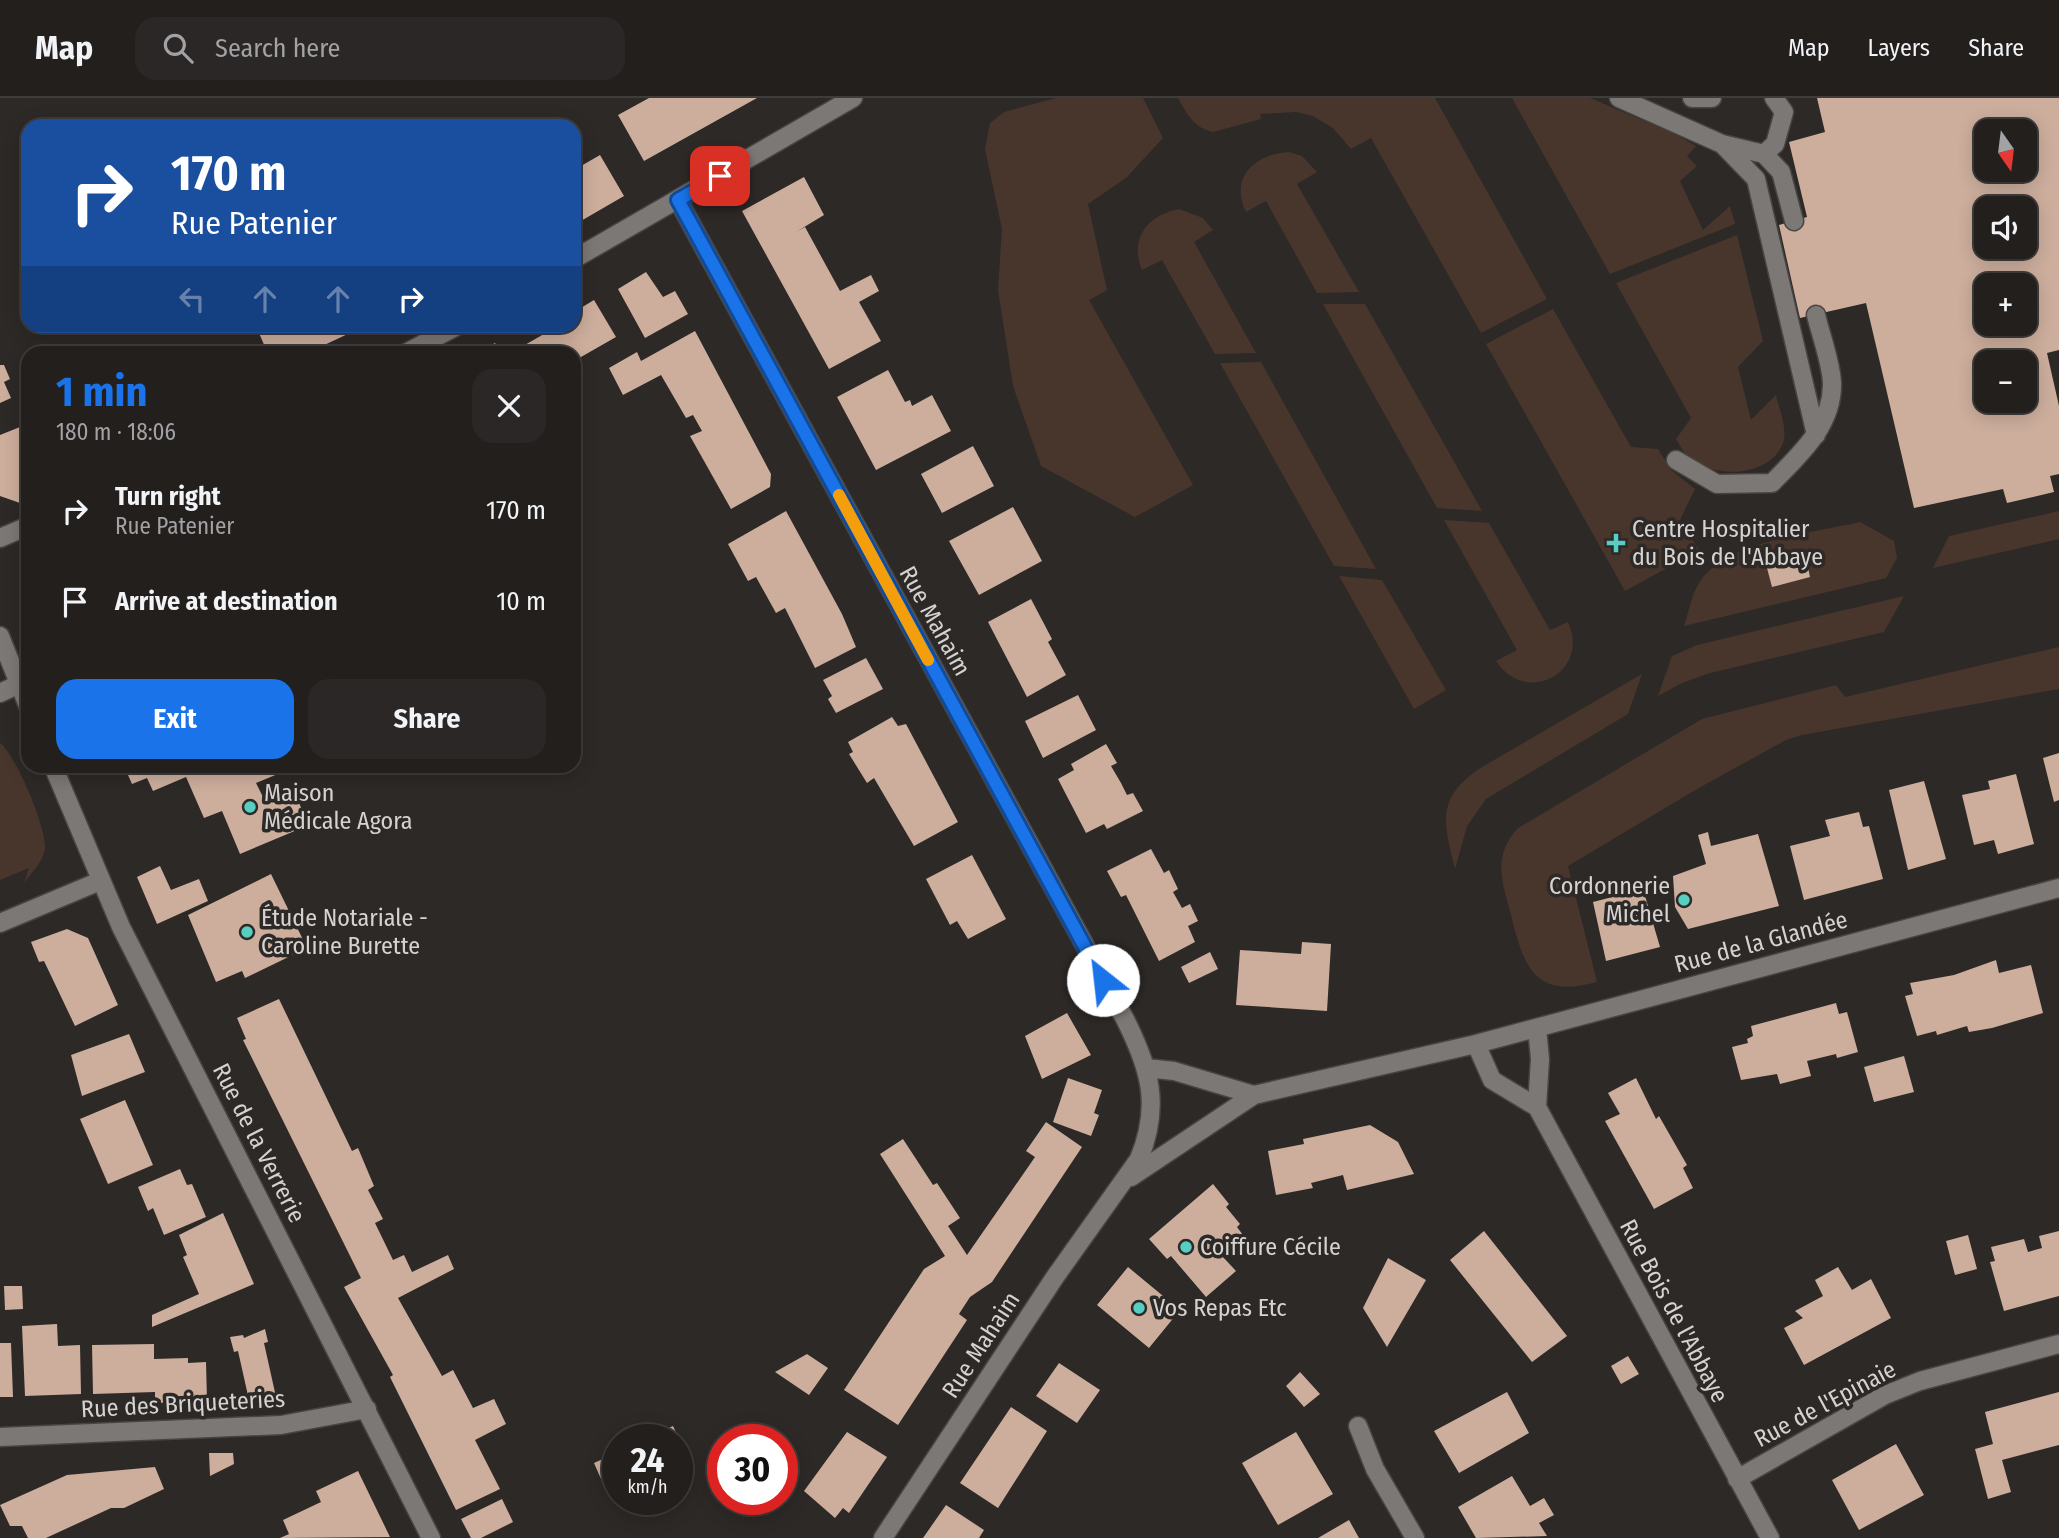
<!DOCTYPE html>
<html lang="en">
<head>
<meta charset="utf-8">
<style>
  body { margin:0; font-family:"Fira Sans Condensed",sans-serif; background:#2a2726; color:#f1f3f6; height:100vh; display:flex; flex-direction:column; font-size:26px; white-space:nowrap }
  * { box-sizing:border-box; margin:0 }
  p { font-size:23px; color:#a2a2a4 }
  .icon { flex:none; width:38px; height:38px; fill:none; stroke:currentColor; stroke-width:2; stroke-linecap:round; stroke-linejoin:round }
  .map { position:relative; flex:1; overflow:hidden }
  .side { position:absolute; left:21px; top:248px; width:560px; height:427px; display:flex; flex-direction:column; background:#221f1d; border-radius:21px; box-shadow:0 4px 18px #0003,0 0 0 2px #3f3d3b }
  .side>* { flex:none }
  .hud { position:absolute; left:21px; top:21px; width:560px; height:214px; border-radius:21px; box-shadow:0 4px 18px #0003,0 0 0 2px #3f3d3b; background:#1a4fa0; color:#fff; overflow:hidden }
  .needle { width:46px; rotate:166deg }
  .controls { position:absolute; left:1974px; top:21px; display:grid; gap:14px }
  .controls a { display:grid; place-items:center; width:63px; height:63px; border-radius:14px; background:#221f1d; box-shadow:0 4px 18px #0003,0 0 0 2px #3f3d3b; font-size:35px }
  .speed { position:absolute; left:602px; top:1326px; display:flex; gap:14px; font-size:35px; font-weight:700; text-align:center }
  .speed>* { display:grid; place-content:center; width:91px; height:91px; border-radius:50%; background:#221f1d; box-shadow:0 4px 18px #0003,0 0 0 2px #3f3d3b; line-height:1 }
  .speed small { font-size:18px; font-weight:400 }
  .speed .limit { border:10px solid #d22; background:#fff; color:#111 }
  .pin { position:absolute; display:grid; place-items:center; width:60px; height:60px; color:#fff; margin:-30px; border-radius:14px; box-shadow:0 4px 10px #0006 }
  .me { position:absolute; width:77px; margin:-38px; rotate:331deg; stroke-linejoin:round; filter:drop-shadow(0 0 5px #0008) }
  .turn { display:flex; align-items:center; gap:24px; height:147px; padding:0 35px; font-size:32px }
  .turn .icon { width:91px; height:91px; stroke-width:2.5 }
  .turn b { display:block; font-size:49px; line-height:60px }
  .lanes { display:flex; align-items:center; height:66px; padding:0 35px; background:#0003; justify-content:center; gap:35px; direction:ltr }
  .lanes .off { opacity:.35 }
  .round { display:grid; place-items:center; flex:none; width:74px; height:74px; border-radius:21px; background:#2a2726 }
  .summary { display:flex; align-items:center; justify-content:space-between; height:119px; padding:0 35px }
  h1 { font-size:42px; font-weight:700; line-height:52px; color:#1a73e8 }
  .primary-button { display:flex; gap:14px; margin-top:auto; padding:14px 35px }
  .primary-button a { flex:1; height:80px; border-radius:21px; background:#1a73e8; color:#fff; font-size:28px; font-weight:700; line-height:80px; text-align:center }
  .primary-button a+a { background:#2a2726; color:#f1f3f6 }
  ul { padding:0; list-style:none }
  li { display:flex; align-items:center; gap:21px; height:91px; padding:0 35px }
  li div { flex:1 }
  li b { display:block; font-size:26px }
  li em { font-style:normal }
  header { display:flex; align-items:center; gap:42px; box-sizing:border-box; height:98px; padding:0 35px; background:#221f1d; border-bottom:2px solid #3f3d3b }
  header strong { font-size:33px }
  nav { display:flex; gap:38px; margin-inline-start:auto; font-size:24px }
  .search { width:490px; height:63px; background:#2a2726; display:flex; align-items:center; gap:18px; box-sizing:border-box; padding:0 24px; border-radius:21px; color:#a2a2a4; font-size:26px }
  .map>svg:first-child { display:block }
  .green { fill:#48362c }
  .building { fill:#cdae9d; fill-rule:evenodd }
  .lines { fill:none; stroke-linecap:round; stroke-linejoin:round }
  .lane-casing { stroke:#474442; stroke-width:21 }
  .street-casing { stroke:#474442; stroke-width:21 }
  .secondary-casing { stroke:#474442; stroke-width:21 }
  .lane { stroke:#7c7876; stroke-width:18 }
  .street { stroke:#7c7876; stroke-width:18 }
  .secondary { stroke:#7c7876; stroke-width:18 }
  .route-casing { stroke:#114b97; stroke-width:18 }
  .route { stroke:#1a73e8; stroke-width:12 }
  .slow { stroke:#f59e0b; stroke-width:12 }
  .poi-dot { fill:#57cec2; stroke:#2d2927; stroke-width:2.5 }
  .labels { text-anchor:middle; stroke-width:7; stroke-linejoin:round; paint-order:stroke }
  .poi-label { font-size:24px; fill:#d5d3d1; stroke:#2d2927; text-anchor:start }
  .street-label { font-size:24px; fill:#d5d3d1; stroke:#2d2927 }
</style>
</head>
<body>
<header>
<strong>Map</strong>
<div class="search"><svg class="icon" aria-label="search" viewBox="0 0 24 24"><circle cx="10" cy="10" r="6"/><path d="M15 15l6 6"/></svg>Search here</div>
<nav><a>Map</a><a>Layers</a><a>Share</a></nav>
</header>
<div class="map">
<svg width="2059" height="1440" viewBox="0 0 2059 1440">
  <rect width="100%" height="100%" fill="#2d2927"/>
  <path class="green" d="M1056 0H1143L1163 40 1126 80 1088 106 1107 192 1089 202 1193 387 1135 419 1041 368 1013 288 998 192 1002 131 985 51 990 25 1004 14Z
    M1178 0H1435L1547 201 1481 235 1371 40 1351 51 1333 30 1313 18 1296 14 1260 16 1261 21 1213 34C1194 30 1187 16 1178 0Z
    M1512 0H1590L1673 35 1696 48 1687 58 1697 68 1680 83 1703 132 1730 108 1735 126 1610 176Z
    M1289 54 1302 58 1317 74 1297 86 1359 194 1317 195 1266 103 1246 114C1229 79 1255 56 1289 54Z
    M1179 111 1203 120 1213 132 1194 144 1256 255 1215 256 1162 162 1142 172C1129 140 1148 117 1179 111Z
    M1737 137 1763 243 1738 269 1751 322 1776 297C1779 311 1788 331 1783 345 1770 380 1713 381 1688 359 1683 354 1680 347 1676 341L1691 320 1616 185Z
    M1323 206H1365L1482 413 1437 410Z
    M1553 211 1631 349 1658 351 1671 372 1695 391 1679 424 1700 452 1625 493 1486 246Z
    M1261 264 1376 471 1334 468 1220 265Z
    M2059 413V441L1933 470 1949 438Z
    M1444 422 1489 425 1550 532 1568 524C1591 574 1526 609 1496 563L1517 552Z
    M1860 424 1894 443 1897 460 1886 480 1684 528C1689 513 1692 494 1701 482 1730 442 1814 435 1860 424Z
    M1339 478 1382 482 1446 592 1414 611Z
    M1904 498 1884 534 1710 575 1682 585 1658 598 1672 558 1697 547Z
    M2059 549V591L1802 637 1786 642 1697 691 1568 768 1597 884C1535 901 1524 870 1511 817 1502 784 1492 758 1518 730L1702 621 1836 587 1845 599Z
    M1642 576 1628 616 1486 701 1467 728 1455 771C1443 723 1436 699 1482 669Z
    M0 645C16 657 45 727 45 748 45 762 32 774 24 785L29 770 0 782Z"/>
  <path class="building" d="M649 0H757L644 63 618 17Z
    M1817 0H2059V252L2047 255 2059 308V376L2050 378 2054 394 2007 405 2003 391 1914 410 1866 205 1800 220 1779 127 1807 119 1789 44 1825 34ZM1986 33H2025V72H1986ZM1986 110H2025V149H1986ZM1986 187H2025V226H1986ZM1986 264H2025V303H1986Z
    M600 57 624 98 574 127V72Z
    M804 79 824 117 796 134 805 129 840 193 871 177 879 193 859 204 881 243 829 271 742 113Z
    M646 174 663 199 675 193 688 216 645 240 618 191Z
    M594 202 616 239 574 263V256H509L558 228H574V214Z
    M256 228H365L305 256H268Z
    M695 233 771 376 770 389 731 411 690 338 702 333 693 317 686 320 661 277 623 297 609 270 637 254 641 263Z
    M495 245 503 256H476Z
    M0 267H4L10 281 4 284 11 300 0 305Z
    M888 272 905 304 910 302 912 308 932 297 951 333 876 372 837 299Z
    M20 329 28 346V399L20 405 0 398V337Z
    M973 348 994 388 942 415 921 376Z
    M1013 409 1042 463 979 497 949 443Z
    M786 413 842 516 856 549 815 570 785 510 776 515 756 479 748 483 728 446Z
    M1806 460 1810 479 1772 489 1767 470Z
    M1031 501 1052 541 1048 544 1066 577 1027 599 988 524Z
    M866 560 883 591 836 615 828 601 832 598 823 582Z
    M1078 597 1096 632 1043 660 1025 623Z
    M892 619 898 628 906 626 958 724 914 748 874 680 867 685 849 656 853 654 848 644Z
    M1106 646 1117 665 1111 668 1121 685 1127 697 1133 695 1143 713 1107 731 1104 726 1086 735 1058 681 1074 672 1071 666Z
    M2059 655V702L2054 704 2043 660Z
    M124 668H288L290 671 256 685 266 705 294 694 309 727 240 756 222 713 204 720 186 679 153 693 147 680 132 686Z
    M2016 676 2034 746 1998 756 1994 742 1974 747 1962 697 1990 691 1988 683Z
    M1924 683 1946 761 1908 772 1889 692Z
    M1859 714 1863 729 1869 728 1883 781 1804 802 1790 748 1830 738 1825 722Z
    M1708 734 1711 748 1758 736 1779 808 1688 831 1675 809 1673 778 1706 766 1698 737Z
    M1151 751 1164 775 1169 772 1178 791 1173 794 1182 810 1190 806 1198 823 1188 828 1195 844 1159 863 1126 797 1121 799 1107 773Z
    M972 757 1006 821 968 841 957 823 950 827 926 781Z
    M160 768 171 792 199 781 208 803 157 826 137 779Z
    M271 776 307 850 245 880 242 873 216 884 188 817Z
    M1643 791 1660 849 1606 863 1593 804Z
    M67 831 88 840 118 907 75 928 44 863 39 864 31 844Z
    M1302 844 1331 846 1327 913 1236 907 1240 852 1301 856Z
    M1210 854 1218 871 1189 885 1181 869Z
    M1996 862 1999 875 2031 867 2043 915 1992 930 1969 934 1967 928 1937 937 1936 933 1917 938 1905 898 1913 896 1910 885 1954 877Z
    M279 901 352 1053 358 1050 374 1088 368 1092 383 1121 375 1125 393 1162 404 1157 412 1174 448 1157 454 1171 398 1200 442 1278 453 1272 473 1310 494 1301 506 1326 475 1342 500 1391 456 1412 390 1279 393 1277 344 1189 361 1180 243 942 246 941 237 920Z
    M1836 905 1839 916 1847 914 1858 954 1837 960 1836 956 1807 963 1811 978 1780 986 1777 976 1741 982 1732 949 1748 945 1747 941 1753 938 1751 928Z
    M1067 915 1091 957 1042 981 1025 938Z
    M129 936 145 974 82 998 71 957Z
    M1904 958 1914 994 1874 1004 1864 969Z
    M1068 980 1102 992 1094 1015 1099 1017 1091 1038 1053 1024Z
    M1636 980 1656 1021 1659 1018 1687 1067 1683 1070 1693 1090 1654 1111 1605 1023 1620 1016 1608 995Z
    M125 1002 153 1067 108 1086 80 1021Z
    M1046 1024 1082 1049 992 1184 970 1199 959 1216 967 1222 898 1327 844 1292 924 1171 945 1158 880 1056 903 1041 933 1087 937 1085 960 1120 948 1128 967 1157 1035 1059 1026 1053Z
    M1370 1027 1398 1044 1414 1076 1347 1092 1343 1077 1311 1085 1313 1090 1276 1097 1268 1053 1304 1046 1303 1041Z
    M180 1071 187 1087 192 1086 206 1119 164 1137 153 1110 148 1113 138 1089Z
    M1213 1086 1229 1106 1226 1109 1240 1126 1237 1129 1246 1141 1223 1159 1236 1173 1206 1199 1171 1158 1167 1161 1149 1141Z
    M223 1115 254 1186 152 1229V1217L199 1196 183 1159 187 1157 179 1137Z
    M1484 1133 1567 1238 1532 1264 1450 1162Z
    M2059 1133V1198L2004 1213 1990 1164 1995 1163 1991 1149 2024 1141 2028 1154 2042 1150 2039 1138Z
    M1968 1137 1977 1171 1955 1177 1946 1143Z
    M1388 1160 1426 1182 1387 1249 1363 1210Z
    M1128 1169 1180 1212 1149 1250 1097 1207Z
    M1838 1169 1852 1192 1871 1181 1891 1220 1804 1267 1784 1230 1803 1220 1795 1213 1823 1198 1815 1182Z
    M4 1188H22L23 1211 5 1212Z
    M57 1226 58 1248 80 1247 81 1296 25 1298 22 1228Z
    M265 1231 268 1244 264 1245 276 1299 249 1302 238 1253 234 1254 230 1239 243 1237 244 1240Z
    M0 1245H11L13 1299H0Z
    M154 1246V1261L188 1260V1265L206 1264 207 1303 155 1305V1294L93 1296 92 1247Z
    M807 1256 828 1270 809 1297 775 1274Z
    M1628 1258 1639 1276 1621 1286 1611 1268Z
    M1059 1265 1100 1292 1077 1325 1036 1298Z
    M1300 1274 1320 1296 1304 1309 1286 1288Z
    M1507 1294 1529 1335 1459 1375 1434 1333Z
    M2059 1294V1347L2002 1362 2011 1394 1988 1401 1975 1351 1993 1346 1985 1314Z
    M1011 1309 1047 1333 998 1410 960 1385Z
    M673 1328 685 1353 677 1357V1342H644Z
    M847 1334 887 1359 849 1415 843 1410 835 1420 804 1393Z
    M1296 1334 1333 1396 1278 1427 1242 1365Z
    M1896 1346 1924 1397 1859 1432 1832 1382Z
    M618 1354V1384L605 1390 594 1365Z
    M209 1355H233L234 1366 210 1378Z
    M155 1369 164 1391 124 1410H111L46 1440H28L22 1428H10L0 1407 67 1377Z
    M358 1373 390 1439 280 1440 289 1436 283 1422 321 1404 316 1393Z
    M1512 1378 1530 1408 1544 1400 1554 1417 1539 1425 1547 1438 1476 1440 1458 1409Z
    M502 1401 513 1424 481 1440H471L461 1421Z
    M946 1407 984 1432 979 1440H923Z
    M1349 1422 1359 1440H1318Z"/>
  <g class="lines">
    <g class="lane-casing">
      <path id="lane" d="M1619 0 1722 46 1764 56 1781 74 1794 123
        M1692 0H1712
        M1722 46 1756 81 1816 337
        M1764 56 1775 46 1784 14 1774 0
        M1676 362 1717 386 1772 385C1799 357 1833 328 1832 285 1831 264 1821 238 1816 217"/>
    </g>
    <g class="street-casing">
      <path id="street" d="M678 102 1125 921C1150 971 1161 1007 1139 1061L1055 1179 883 1440
        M574 161 853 0
        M404 256 457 228
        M0 440 28 428
        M0 595 19 586
        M0 825 100 783
        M1537 930 1540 961 1537 1009 1770 1440
        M1476 946 1492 982 1537 1009
        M1146 970 1174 973 1254 997
        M1131 1079 1254 997 1476 946 2059 790
        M1358 1328 1375 1371 1415 1440
        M0 1339 281 1327 367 1311
        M1737 1381 1885 1297 1920 1283 2059 1246"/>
    </g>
    <g class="secondary-casing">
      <path id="secondary" d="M0 538 28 608
        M53 668 121 829 431 1440"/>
    </g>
    <use href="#lane" class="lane"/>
    <use href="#street" class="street"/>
    <use href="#secondary" class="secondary"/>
  </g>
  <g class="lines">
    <g class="route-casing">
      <path id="route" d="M720 78 678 102 1103 882"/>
    </g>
    <use href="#route" class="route"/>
    <path class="slow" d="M839 397 928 562"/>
  </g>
  <g class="poi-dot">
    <path d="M1612.5 434.5h7v7h7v7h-7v7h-7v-7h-7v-7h7z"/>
    <circle cx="250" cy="709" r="7"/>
    <circle cx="1684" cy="802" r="7"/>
    <circle cx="247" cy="834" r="7"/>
    <circle cx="1186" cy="1149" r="7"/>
    <circle cx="1139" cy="1210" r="7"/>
  </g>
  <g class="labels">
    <g class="poi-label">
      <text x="1632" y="439">Centre Hospitalier<tspan x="1632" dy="28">du Bois de l'Abbaye</tspan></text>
      <text x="264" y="703">Maison<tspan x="264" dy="28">Médicale Agora</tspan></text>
      <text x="1670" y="796" text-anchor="end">Cordonnerie<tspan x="1670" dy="28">Michel</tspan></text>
      <text x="261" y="828">Étude Notariale -<tspan x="261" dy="28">Caroline Burette</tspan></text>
      <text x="1200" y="1157">Coiffure Cécile</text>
      <text x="1153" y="1218">Vos Repas Etc</text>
    </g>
    <g class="street-label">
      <text transform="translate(935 523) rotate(61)" y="8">Rue Mahaim</text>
      <text transform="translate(1761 844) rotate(-15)" y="8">Rue de la Glandée</text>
      <text transform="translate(259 1045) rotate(63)" y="8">Rue de la Verrerie</text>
      <text transform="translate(1674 1213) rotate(62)" y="8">Rue Bois de l'Abbaye</text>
      <text transform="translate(981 1247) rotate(-57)" y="8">Rue Mahaim</text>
      <text transform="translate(183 1306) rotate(-3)" y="8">Rue des Briqueteries</text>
      <text transform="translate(1825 1306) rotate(-28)" y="8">Rue de l'Epinaie</text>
    </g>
  </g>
</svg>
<div class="controls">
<a><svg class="needle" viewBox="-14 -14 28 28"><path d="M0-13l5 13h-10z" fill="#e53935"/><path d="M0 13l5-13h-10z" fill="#a2a2a4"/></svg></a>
<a><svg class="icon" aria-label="sound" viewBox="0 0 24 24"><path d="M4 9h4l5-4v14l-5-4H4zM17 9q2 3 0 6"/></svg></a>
<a>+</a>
<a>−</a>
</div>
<div class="speed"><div>24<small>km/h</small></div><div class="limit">30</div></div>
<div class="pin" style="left:720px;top:78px;background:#d93025"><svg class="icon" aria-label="arrive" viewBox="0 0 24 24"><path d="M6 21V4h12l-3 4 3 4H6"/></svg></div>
<svg class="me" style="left:1103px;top:882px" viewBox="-20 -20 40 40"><circle r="19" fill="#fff"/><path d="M0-13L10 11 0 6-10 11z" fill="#1a73e8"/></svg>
<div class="hud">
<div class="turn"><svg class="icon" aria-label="right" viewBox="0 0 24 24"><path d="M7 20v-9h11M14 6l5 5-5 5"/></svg><div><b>170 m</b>Rue Patenier</div></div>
<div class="lanes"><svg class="icon off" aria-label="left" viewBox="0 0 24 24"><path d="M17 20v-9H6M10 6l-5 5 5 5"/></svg><svg class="icon off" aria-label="ahead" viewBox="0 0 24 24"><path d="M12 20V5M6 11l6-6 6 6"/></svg><svg class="icon off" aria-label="ahead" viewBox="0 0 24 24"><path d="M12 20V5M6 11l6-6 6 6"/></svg><svg class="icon" aria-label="right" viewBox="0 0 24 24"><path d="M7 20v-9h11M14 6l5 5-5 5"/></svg></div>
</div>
<section class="side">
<div class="summary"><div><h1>1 min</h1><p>180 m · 18:06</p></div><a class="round"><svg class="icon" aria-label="close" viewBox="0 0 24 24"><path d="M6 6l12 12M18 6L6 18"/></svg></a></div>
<ul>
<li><svg class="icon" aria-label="right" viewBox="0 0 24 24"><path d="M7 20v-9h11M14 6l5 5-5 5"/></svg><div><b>Turn right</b><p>Rue Patenier</p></div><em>170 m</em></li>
<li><svg class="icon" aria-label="arrive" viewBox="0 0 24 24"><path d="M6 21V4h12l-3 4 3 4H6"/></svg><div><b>Arrive at destination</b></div><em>10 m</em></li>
</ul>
<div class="primary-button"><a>Exit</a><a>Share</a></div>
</section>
</div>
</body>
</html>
